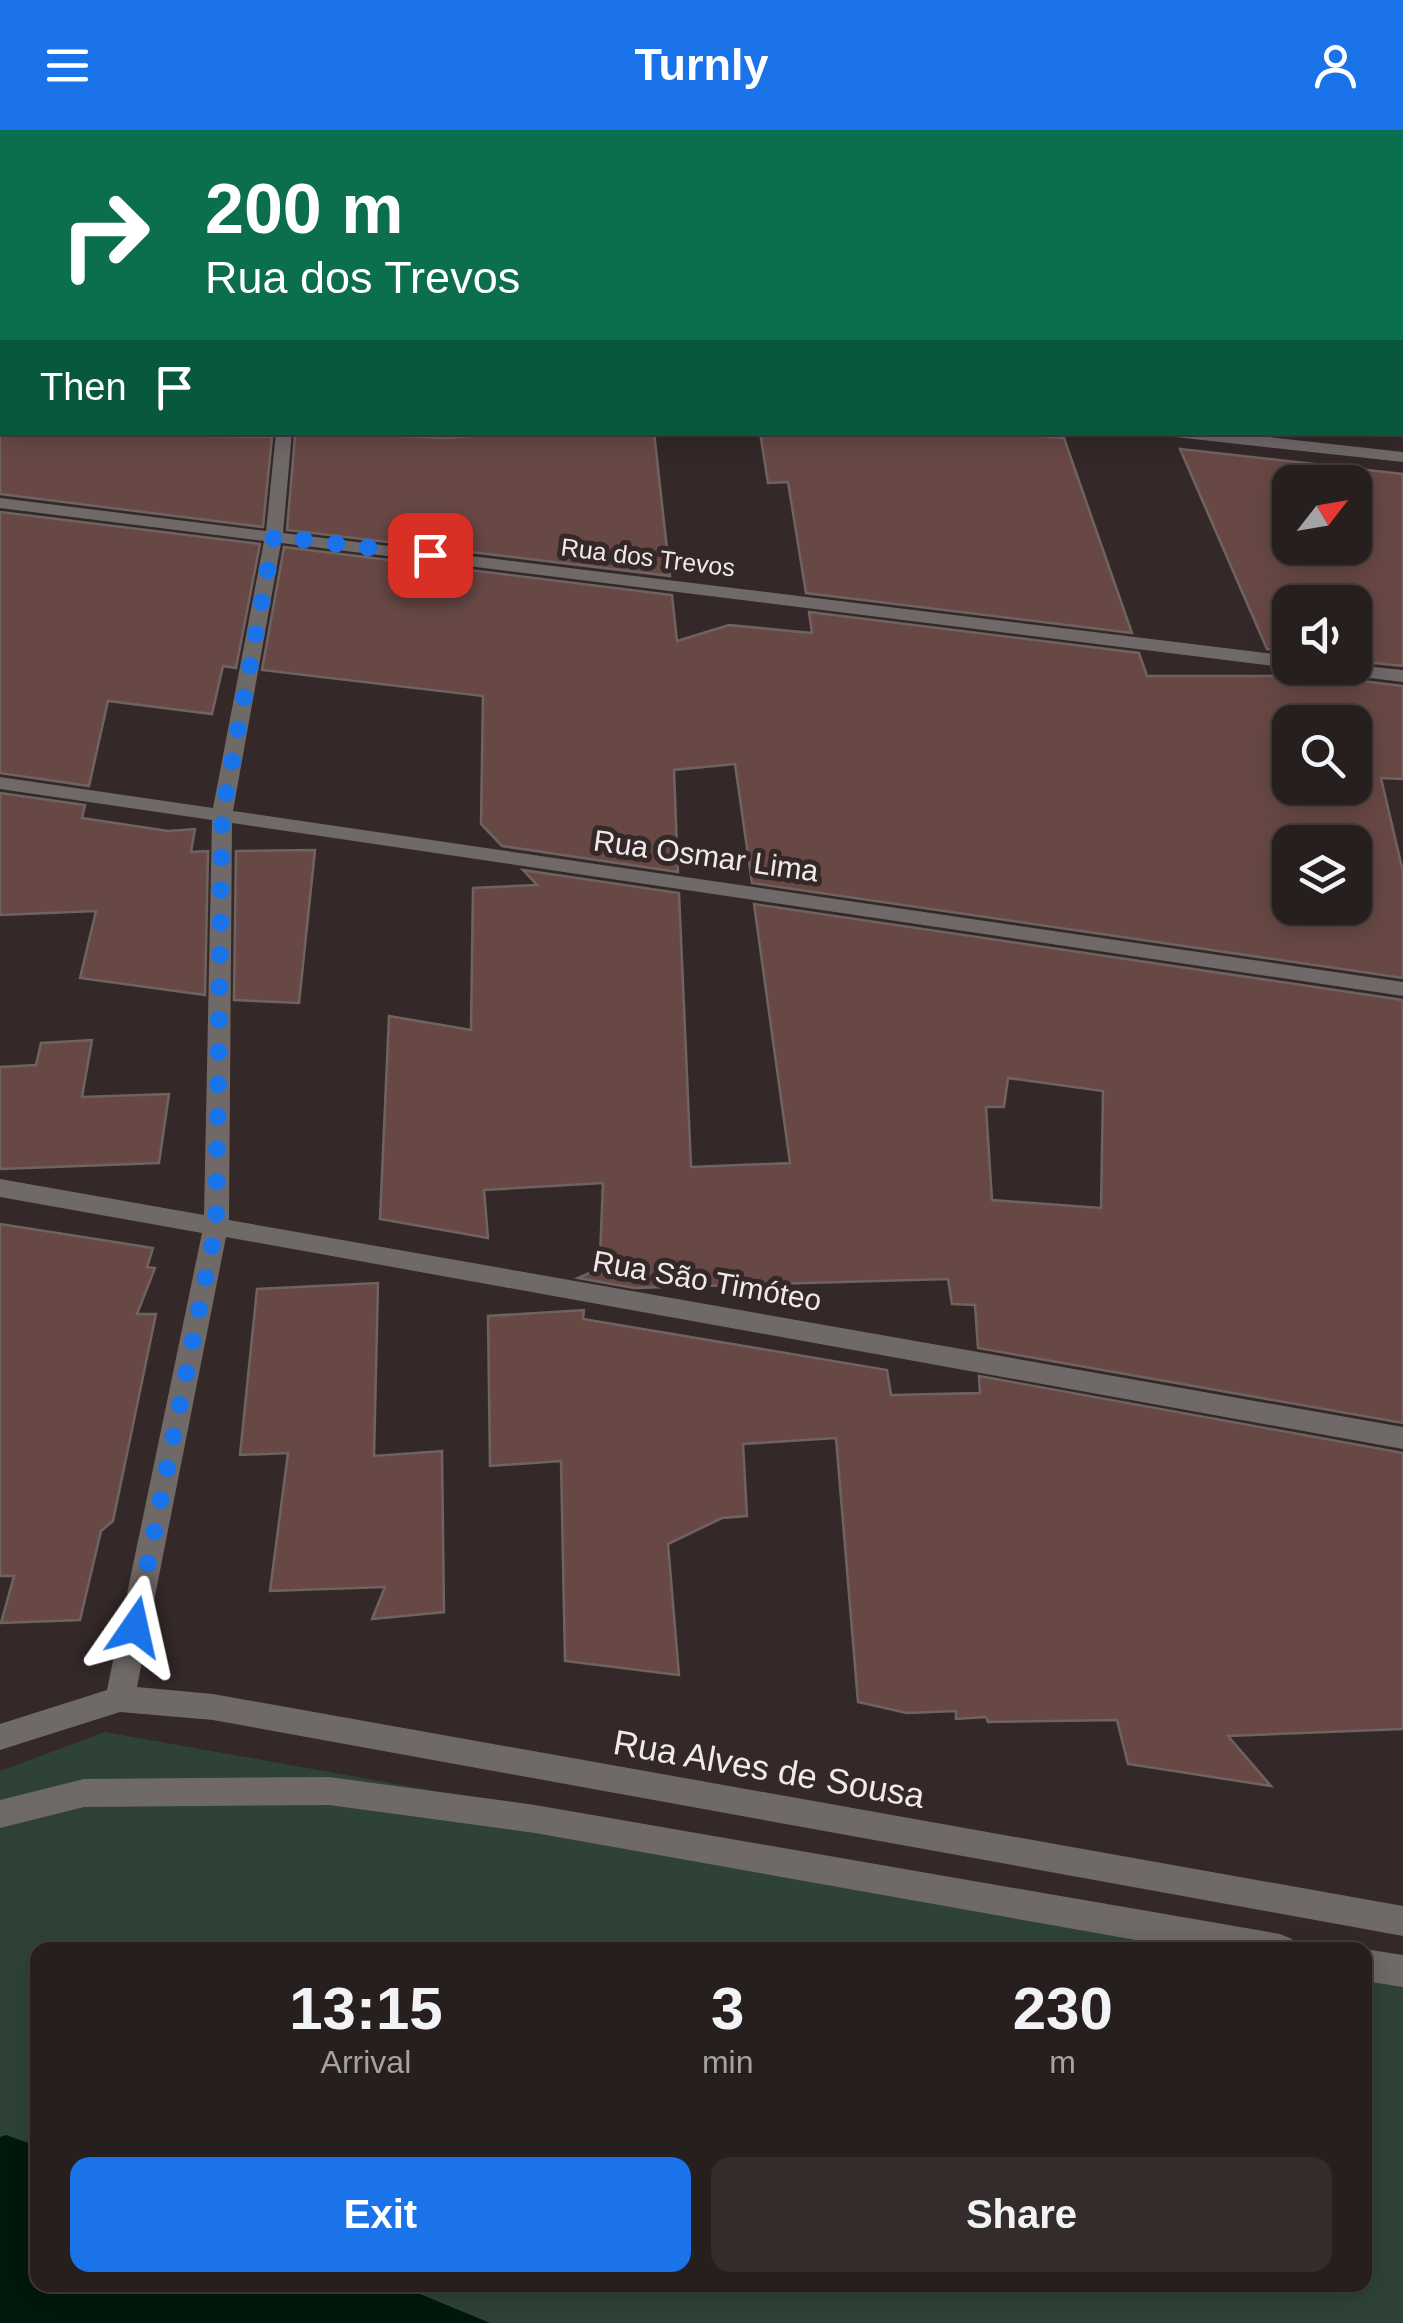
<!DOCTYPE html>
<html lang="en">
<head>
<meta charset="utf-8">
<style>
  body { margin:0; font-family:Arial,sans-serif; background:#332c2b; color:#f1f3f6; height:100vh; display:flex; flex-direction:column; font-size:38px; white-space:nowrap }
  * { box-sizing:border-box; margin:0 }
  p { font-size:32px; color:#a4a2a4 }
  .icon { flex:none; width:55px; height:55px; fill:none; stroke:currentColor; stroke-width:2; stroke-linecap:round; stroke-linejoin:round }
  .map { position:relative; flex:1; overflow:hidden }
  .drawer { position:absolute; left:30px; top:1812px; width:1342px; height:350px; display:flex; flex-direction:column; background:#271f1e; border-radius:20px; box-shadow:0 5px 25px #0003,0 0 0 2px #433d3c }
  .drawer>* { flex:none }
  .hud { position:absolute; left:0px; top:0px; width:1405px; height:305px; box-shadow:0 5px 25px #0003,0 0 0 2px #433d3c; background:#0b6e4f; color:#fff; overflow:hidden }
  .needle { width:65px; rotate:59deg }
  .tools { position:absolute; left:1272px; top:335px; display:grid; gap:20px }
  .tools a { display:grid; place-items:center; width:100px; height:100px; border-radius:20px; background:#271f1e; box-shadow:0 5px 25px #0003,0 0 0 2px #433d3c; font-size:50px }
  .pin { position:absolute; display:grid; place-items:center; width:85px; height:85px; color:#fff; margin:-42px; border-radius:20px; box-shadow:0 5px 15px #0006 }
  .me { position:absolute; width:110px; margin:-55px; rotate:11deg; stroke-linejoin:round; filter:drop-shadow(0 0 8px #0008) }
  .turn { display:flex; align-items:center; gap:35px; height:210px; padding:0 40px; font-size:45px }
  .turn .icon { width:130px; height:130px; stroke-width:2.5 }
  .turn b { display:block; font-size:70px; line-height:85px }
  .then { display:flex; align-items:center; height:95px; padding:0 40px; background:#0003; gap:20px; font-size:38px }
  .eta { display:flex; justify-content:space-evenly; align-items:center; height:170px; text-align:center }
  .eta b { font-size:60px; font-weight:700; line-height:70px }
  .primary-button { display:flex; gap:20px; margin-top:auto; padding:20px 40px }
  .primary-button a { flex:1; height:115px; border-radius:20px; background:#1a73e8; color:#fff; font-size:40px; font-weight:700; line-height:115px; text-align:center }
  .primary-button a+a { background:#332c2b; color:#f1f3f6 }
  header { display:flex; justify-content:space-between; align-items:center; height:130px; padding:0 40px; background:#1a73e8; color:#fff; font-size:45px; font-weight:700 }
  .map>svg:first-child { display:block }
  .green { fill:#2e4336 }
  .water { fill:#00190a }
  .building { fill:#684845; stroke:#6f6362; stroke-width:2.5; fill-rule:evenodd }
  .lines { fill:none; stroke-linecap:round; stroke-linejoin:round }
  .street { fill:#6f6968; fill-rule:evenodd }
  .route { stroke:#1a73e8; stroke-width:18; stroke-dasharray:0 32.4 }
  .labels { text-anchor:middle; stroke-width:10; stroke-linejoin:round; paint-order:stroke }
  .far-street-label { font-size:25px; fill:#f1eae9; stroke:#342928 }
  .street-label { font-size:30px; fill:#f1eae9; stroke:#342928 }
  .near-street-label { font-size:35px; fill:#f1eae9; stroke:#342928 }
</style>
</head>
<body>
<header><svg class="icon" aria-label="menu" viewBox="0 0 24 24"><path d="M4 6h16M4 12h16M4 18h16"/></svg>Turnly<svg class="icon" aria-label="person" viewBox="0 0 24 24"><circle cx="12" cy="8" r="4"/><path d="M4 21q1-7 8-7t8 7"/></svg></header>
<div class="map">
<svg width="1403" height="2193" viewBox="0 0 1403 2193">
  <rect width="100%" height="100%" fill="#342928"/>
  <path class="green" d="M105 1602 1327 1820H38L37 2016 0 2007V1641Z
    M1365 1827 1403 1833V2193H490L398 2155H1365Z"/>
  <path class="water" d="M6 2005 37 2016 38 2155H398L490 2193H0V2007Z"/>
  <path class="building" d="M0 302 272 307 263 397 0 364Z
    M324 302 447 308 515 302H654L670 446 287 400 295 306Z
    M760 302H999L1064 308 1132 503 806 463 788 352 768 353Z
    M1180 319 1403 344V536L1355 531V472H1290V522L1267 519ZM1290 352H1355V418H1290Z
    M0 382 260 414 236 538 223 536 212 584 108 571 89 656 0 643Z
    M284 417 672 465 677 511 729 495 812 503 809 482 1139 523 1147 546H1278L1276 540 1325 538 1337 548 1403 556V649L1381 648 1403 742V848L752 753 735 634 674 640 678 742 502 716 481 694 483 566 262 540ZM1290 592H1355V658H1290ZM1290 712H1355V778H1290Z
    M0 663 85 675 82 688 168 701 195 699 191 722 208 721 205 865 80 848 96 781 0 785Z
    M315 720 299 873 234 870 236 721Z
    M523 740 679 763 691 1037 790 1033 754 774 1403 870V1293L978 1218 975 1175 952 1174 948 1149 634 1158 578 1148 619 1130 600 1126 603 1053 484 1060 488 1108 380 1089 389 886 471 900 473 758 537 755ZM1008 948 1103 961 1101 1078 992 1070 986 977H1004Z
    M92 910 82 967 169 964 159 1033 0 1039V937L36 935 41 913Z
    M0 1094 153 1118 147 1137 155 1138 137 1184H156L113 1391 101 1401 80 1490 1 1493 14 1446H0Z
    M378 1153 374 1326 442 1321 444 1482 372 1489 385 1457 270 1461 288 1323 240 1325 257 1159Z
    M584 1180 583 1189 887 1240 891 1265 980 1263 979 1246 1403 1323V1599L1228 1606 1271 1656 1128 1634 1117 1590 988 1592 986 1587 956 1589V1581L907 1583 858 1572 836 1308 743 1314 747 1386 722 1388 668 1414 679 1545 565 1531 561 1331 490 1336 488 1186Z"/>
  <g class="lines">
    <path class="street" d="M322 0H334V2H322Z
      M1291 0H1303L1304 2H1292Z
      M0 16H2V24H0Z
      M1402 159H1403V168H1402Z
      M0 173H2V181H0Z
      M276 302H292L283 403 1290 526 1291 538 281 413 233 681 1403 852V866L232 693 229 1090 1403 1297V1319L226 1107 137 1557 213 1564 1403 1776V1806L213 1590 120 1582 0 1620V1594L107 1560 202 1103 0 1067V1049L204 1085 212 690 0 659V647L213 678 264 411 0 378V368L266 401Z
      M1167 302H1224L1403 322V332L1175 307Z
      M1355 535 1403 540V552L1337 544 1328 538Z
      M329 1647 535 1675 1280 1804 1292 1809 1296 1820H1192L535 1703 329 1675 84 1677 0 1698V1670L84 1649Z
      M1365 1819 1403 1825V1857L1365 1851Z"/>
  </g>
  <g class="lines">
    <path class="route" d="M135 1497 216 1096 222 685 274 406 430 425"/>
  </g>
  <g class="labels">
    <g class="far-street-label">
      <text transform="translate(648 427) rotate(7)" y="9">Rua dos Trevos</text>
    </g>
    <g class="street-label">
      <text transform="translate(706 726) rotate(8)" y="10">Rua Osmar Lima</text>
      <text transform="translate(707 1151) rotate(10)" y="10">Rua São Timóteo</text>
    </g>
    <g class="near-street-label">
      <text transform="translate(769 1639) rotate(10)" y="12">Rua Alves de Sousa</text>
    </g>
  </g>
</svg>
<div class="tools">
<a><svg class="needle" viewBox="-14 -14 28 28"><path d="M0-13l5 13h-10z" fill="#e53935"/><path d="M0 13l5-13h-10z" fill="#a4a2a4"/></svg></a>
<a><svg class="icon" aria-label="sound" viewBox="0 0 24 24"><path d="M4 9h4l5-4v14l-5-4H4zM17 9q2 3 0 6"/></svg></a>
<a><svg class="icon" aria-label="search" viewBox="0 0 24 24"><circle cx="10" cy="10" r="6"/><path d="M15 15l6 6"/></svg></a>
<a><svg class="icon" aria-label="layers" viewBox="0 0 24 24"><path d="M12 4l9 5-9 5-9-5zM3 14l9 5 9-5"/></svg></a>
</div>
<div class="pin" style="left:430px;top:425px;background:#d93025"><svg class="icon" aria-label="arrive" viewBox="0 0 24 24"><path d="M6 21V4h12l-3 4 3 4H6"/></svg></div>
<svg class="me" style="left:135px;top:1497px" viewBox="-20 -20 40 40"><path d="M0-17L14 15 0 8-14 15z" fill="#1a73e8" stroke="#fff" stroke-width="4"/></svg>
<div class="hud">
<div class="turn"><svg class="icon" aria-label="right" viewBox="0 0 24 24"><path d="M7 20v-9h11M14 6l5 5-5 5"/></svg><div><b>200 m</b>Rua dos Trevos</div></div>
<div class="then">Then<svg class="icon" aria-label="arrive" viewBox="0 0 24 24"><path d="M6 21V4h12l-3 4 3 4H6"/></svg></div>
</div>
<section class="drawer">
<div class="eta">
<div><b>13:15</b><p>Arrival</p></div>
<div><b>3</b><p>min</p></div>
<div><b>230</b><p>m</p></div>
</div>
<div class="primary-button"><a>Exit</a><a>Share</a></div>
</section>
</div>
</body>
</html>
